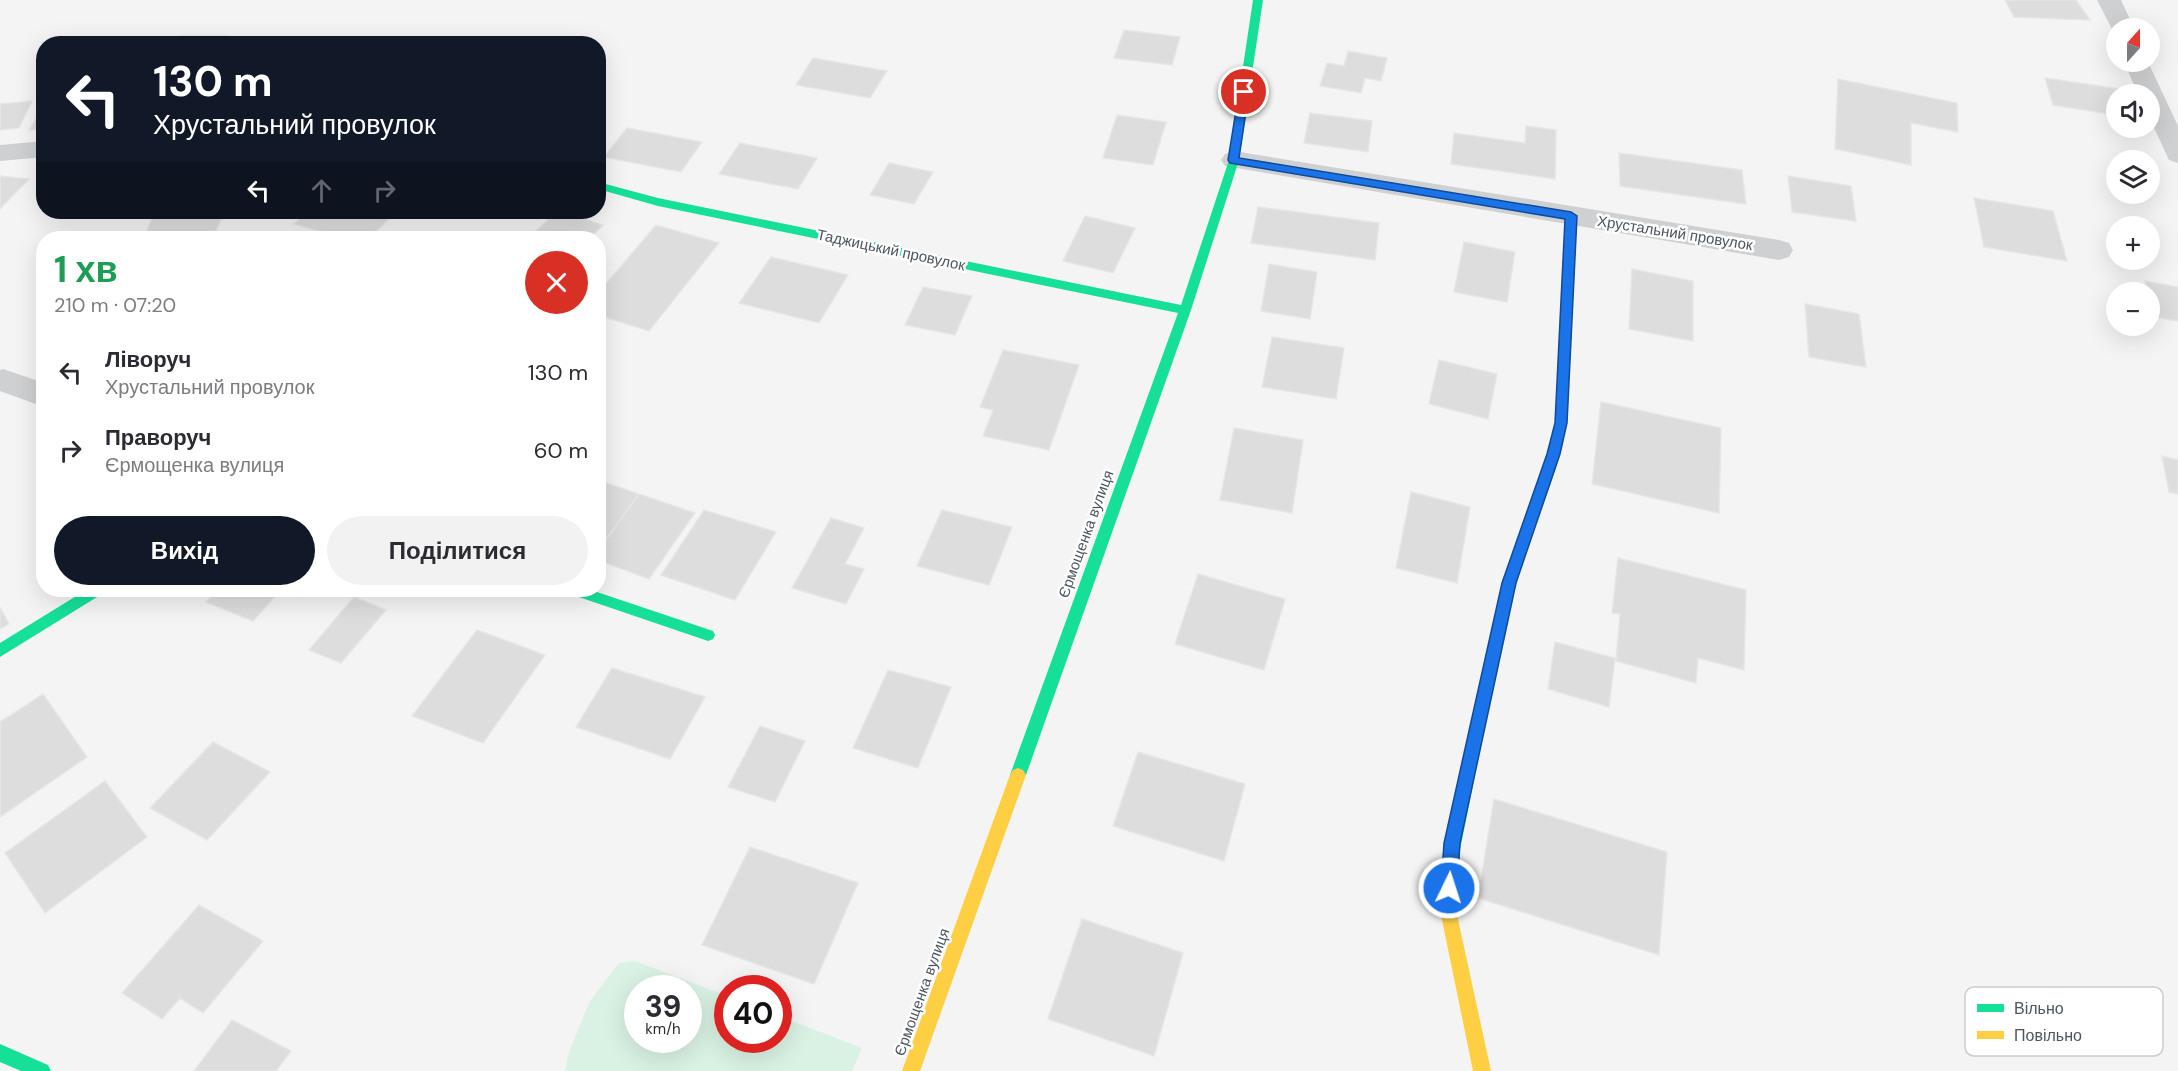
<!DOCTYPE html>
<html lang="uk">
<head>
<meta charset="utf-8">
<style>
  body { margin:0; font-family:"DM Sans",sans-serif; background:#f2f2f3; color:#2b2b33; height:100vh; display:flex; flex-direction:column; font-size:22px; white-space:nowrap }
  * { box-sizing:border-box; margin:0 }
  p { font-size:20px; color:#7c7c81 }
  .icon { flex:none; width:33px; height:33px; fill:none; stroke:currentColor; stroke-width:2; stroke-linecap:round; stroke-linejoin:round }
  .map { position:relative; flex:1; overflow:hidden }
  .panel { position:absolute; left:36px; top:231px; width:570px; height:366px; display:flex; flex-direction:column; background:#fff; border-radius:24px; box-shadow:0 6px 24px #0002 }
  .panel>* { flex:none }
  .top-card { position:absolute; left:36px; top:36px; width:570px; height:183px; border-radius:24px; box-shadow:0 6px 24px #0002; background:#111827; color:#fff; overflow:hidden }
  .needle { width:39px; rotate:21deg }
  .fabs { position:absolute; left:2106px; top:18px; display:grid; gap:12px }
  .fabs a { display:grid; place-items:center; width:54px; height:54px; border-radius:50%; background:#fff; box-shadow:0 6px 24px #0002; font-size:30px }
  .speed { position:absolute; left:624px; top:975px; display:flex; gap:12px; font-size:30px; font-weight:700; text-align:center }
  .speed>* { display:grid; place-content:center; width:78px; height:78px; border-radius:50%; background:#fff; box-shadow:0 6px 24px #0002; line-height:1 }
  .speed small { font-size:15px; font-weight:400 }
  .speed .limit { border:9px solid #d22; background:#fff; color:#111 }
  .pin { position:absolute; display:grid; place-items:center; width:51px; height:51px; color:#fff; margin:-26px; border:3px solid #fff; border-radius:50%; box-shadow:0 2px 6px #0007 }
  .me { position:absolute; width:66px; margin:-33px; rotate:4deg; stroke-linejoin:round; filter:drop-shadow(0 0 4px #0008) }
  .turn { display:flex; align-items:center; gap:21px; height:126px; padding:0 18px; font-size:27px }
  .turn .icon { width:78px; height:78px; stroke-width:2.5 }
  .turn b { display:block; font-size:42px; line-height:51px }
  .lanes { display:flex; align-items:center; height:57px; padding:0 18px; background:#0003; justify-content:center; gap:30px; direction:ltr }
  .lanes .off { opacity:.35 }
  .round { display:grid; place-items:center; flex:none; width:63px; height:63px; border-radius:32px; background:#f2f2f3 }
  .overview { display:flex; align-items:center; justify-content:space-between; height:102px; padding:0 18px }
  h1 { font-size:36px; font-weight:700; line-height:45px; color:#1e9e55 }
  .primary-button { display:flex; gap:12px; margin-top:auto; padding:12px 18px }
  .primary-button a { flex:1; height:69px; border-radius:36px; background:#111827; color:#fff; font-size:24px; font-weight:700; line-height:69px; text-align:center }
  .primary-button a+a { background:#f2f2f3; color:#2b2b33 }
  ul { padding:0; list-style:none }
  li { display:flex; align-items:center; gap:18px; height:78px; padding:0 18px }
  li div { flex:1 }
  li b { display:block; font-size:22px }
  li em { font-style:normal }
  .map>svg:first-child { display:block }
  .green { fill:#d9f2e3; fill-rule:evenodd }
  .building { fill:#ddddde; stroke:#e5e6e7; stroke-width:1.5 }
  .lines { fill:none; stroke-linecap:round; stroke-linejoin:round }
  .street { fill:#ced0d2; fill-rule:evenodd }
  .fast { fill:#16e098; fill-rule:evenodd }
  .slow { fill:#ffcf43; fill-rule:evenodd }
  .route { fill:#1a73e8; stroke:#114b97; stroke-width:1.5 }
  .labels { text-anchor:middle; stroke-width:5; stroke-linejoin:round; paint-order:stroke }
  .street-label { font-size:15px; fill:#4a5661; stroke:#fff }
  .key { fill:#fff; stroke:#c9ccd0; stroke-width:1.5 }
  .key-label { font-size:16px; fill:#4a5661 }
</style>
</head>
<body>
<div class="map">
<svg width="2178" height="1071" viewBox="0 0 2178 1071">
  <rect width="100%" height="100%" fill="#f4f4f4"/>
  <path class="green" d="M635 961 727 996 728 1040H778L779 1016 862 1048 852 1071H565L569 1052 590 1001 619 963ZM688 988V1040H638V988Z"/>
  <path class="building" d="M2005 0H2076L2090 20 2014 17Z
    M1124 30 1180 37 1172 65 1114 58Z
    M180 36H227L223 44H174Z
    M408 41H457L455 44H407Z
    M1348 51 1387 58 1381 81 1365 78 1361 93 1320 86 1327 63 1344 66Z
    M813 58 887 71 870 98 796 85Z
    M2045 78 2120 89 2121 94H2116V115L2053 105Z
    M1838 79 1957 103 1958 132 1911 123V165L1835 149Z
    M32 101 19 128 0 130V104Z
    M44 105V129L29 130Z
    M1310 113 1372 121 1368 152 1304 143Z
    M1117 115 1166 122 1153 165 1103 158Z
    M1526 126 1556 130 1555 179 1451 164 1454 133 1525 143Z
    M627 128 702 142 681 172 604 157Z
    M740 143 817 158 798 189 719 174Z
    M1619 153 1742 170 1746 204 1620 186Z
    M889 163 933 172 914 204 870 195Z
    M0 176 29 179 0 209Z
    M1788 176 1851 186 1856 221 1792 212Z
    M1974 198 2053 211 2067 261 1984 247Z
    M1258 207 1379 223 1375 260 1251 243Z
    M155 212H224L216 231 144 237Z
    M307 212H396L369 238H343L294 224Z
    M556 212H563L603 225 590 238H529Z
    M1085 216 1135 228 1113 273 1063 261Z
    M656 225 719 243 649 331 598 315V293Z
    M1464 242 1515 252 1507 302 1454 292Z
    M771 257 848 275 819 323 739 303Z
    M1269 264 1317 272 1310 319 1261 311Z
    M1632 269 1693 281V341L1629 329Z
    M2145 281 2178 287V321L2155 317Z
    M923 287 972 296 955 335 905 325Z
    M1805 304 1859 314 1866 367 1809 357Z
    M1272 337 1344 348 1336 399 1262 387Z
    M1003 350 1079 365 1049 450 983 436 993 410 980 407Z
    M1439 360 1497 374 1488 419 1429 404Z
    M1601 402 1721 428 1719 513 1592 484Z
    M1234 428 1303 440 1292 513 1220 500Z
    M2162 456 2178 460V494L2169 492Z
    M598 480 639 494 603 544 598 542Z
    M1411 492 1470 507 1457 583 1396 568Z
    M639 494 695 513 649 579 598 560V550Z
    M704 510 776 532 735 600 661 575Z
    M942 510 1012 527 989 585 917 566Z
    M831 518 864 528 845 564 864 569 846 604 792 588Z
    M1618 558 1746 590 1744 670 1698 658 1696 683 1616 661 1620 614 1612 613Z
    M1198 574 1285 599 1264 670 1175 644Z
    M218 590H281L253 621 206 602Z
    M354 597 386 610 341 663 309 650Z
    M0 607 9 624 0 629Z
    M477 630 545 655 483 743 412 716Z
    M1555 642 1615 658 1609 707 1548 689Z
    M612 668 705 697 670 759 576 727Z
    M888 670 951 687 918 768 853 748Z
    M43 694 87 757 0 817V722Z
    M760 726 805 741 775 802 728 787Z
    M213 742 270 772 207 840 150 808Z
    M1138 752 1245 784 1224 861 1113 826Z
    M105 781 147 837 45 913 5 853Z
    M1494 799 1667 852 1659 955 1478 898Z
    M750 847 858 883 814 984 702 945Z
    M199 905 263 941 203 1013 180 998 162 1019 122 993Z
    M1082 919 1183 953 1154 1056 1048 1019Z
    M232 1020 291 1051 276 1071H194Z"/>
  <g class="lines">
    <path class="street" d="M2097 0H2121L2134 28H2116V34L2114 33Z
      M2124 62H2148L2178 126V163L2169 160 2150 119V94H2138Z
      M44 141V157L0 161V145Z
      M1234 151 1779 240 1789 243 1793 250 1789 257 1779 260 1225 166 1221 160 1225 154Z
      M3 369 44 383V407L0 391V370Z"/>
    <path class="fast" d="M1253 0H1263L1239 160 1191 310 1026 775 1023 780 1018 782 1013 780 1010 775 1178 313 658 206 598 189V182L658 198 1181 305 1229 160Z
      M1562 400 1568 405C1565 468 1530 525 1516 585 1494 672 1478 762 1460 850L1458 855 1452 858 1446 855 1444 850 1502 583 1547 454 1555 423 1556 405Z
      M86 590H104L102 594 0 657V643Z
      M568 590H591L713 631 715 635 713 639 708 641 570 594Z
      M0 1044 48 1065 51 1071H21L0 1062Z"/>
    <path class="slow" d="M1571 212 1577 216 1568 405 1562 410 1556 405 1565 216Z
      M1018 768 1023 770 1026 775 920 1071H902L1010 775 1013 770Z
      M1452 842 1458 845 1460 850 1456 910 1491 1071H1473L1440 910 1444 850 1446 845Z"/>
  </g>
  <path class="route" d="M1244 88 1249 92 1239 158 1571 212 1577 216 1567 423 1560 454 1516 583 1460 843 1457 888 1455 894 1449 896 1444 894 1441 888 1444 843 1502 583 1547 454 1555 423 1565 219 1230 163 1228 160 1239 92Z"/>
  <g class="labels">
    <g class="street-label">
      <text transform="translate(1675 233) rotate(9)" y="5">Хрустальний провулок</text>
      <text transform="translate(891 250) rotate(12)" y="5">Таджицький провулок</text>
      <text transform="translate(1086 534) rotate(-70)" y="5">Єрмощенка вулиця</text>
      <text transform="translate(922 992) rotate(-70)" y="5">Єрмощенка вулиця</text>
    </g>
  </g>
  <rect x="1965" y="987" width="198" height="69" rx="9" class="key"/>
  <rect x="1977" y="1004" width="27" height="8" fill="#16e098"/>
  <rect x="1977" y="1031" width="27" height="8" fill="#ffcf43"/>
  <g class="key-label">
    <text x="2014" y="1014">Вільно</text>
    <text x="2014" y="1041">Повільно</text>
  </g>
</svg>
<div class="fabs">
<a><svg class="needle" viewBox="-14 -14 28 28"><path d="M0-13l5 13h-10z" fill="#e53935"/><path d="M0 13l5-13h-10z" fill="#7c7c81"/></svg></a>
<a><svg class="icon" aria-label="sound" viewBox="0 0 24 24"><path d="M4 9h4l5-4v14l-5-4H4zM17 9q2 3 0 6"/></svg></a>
<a><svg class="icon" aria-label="layers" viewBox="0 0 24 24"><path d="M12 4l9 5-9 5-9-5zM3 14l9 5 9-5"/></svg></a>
<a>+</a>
<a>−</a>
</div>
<div class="speed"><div>39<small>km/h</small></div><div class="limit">40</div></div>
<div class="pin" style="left:1244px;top:92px;background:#d93025"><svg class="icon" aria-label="arrive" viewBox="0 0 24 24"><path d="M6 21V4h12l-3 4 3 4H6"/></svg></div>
<svg class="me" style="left:1449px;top:888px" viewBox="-20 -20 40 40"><circle r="17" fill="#1a73e8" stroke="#fff" stroke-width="3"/><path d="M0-11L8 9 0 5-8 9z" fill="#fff"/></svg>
<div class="top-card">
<div class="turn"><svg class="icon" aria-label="left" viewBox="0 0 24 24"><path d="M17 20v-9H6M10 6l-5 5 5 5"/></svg><div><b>130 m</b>Хрустальний провулок</div></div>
<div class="lanes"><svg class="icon" aria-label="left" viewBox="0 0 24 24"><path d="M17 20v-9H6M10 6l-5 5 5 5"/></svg><svg class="icon off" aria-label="ahead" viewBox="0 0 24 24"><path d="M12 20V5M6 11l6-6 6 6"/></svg><svg class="icon off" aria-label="right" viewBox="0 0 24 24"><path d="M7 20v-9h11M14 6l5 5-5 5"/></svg></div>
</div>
<section class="panel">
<div class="overview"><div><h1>1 хв</h1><p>210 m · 07:20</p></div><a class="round" style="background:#d93025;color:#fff"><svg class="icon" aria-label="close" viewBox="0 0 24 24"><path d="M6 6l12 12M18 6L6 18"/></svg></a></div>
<ul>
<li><svg class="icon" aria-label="left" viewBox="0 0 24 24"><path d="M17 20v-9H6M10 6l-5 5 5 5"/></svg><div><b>Ліворуч</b><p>Хрустальний провулок</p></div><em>130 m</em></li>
<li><svg class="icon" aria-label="right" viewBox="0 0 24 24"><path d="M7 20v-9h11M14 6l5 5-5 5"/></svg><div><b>Праворуч</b><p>Єрмощенка вулиця</p></div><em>60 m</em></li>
</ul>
<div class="primary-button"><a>Вихід</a><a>Поділитися</a></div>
</section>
</div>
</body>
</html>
